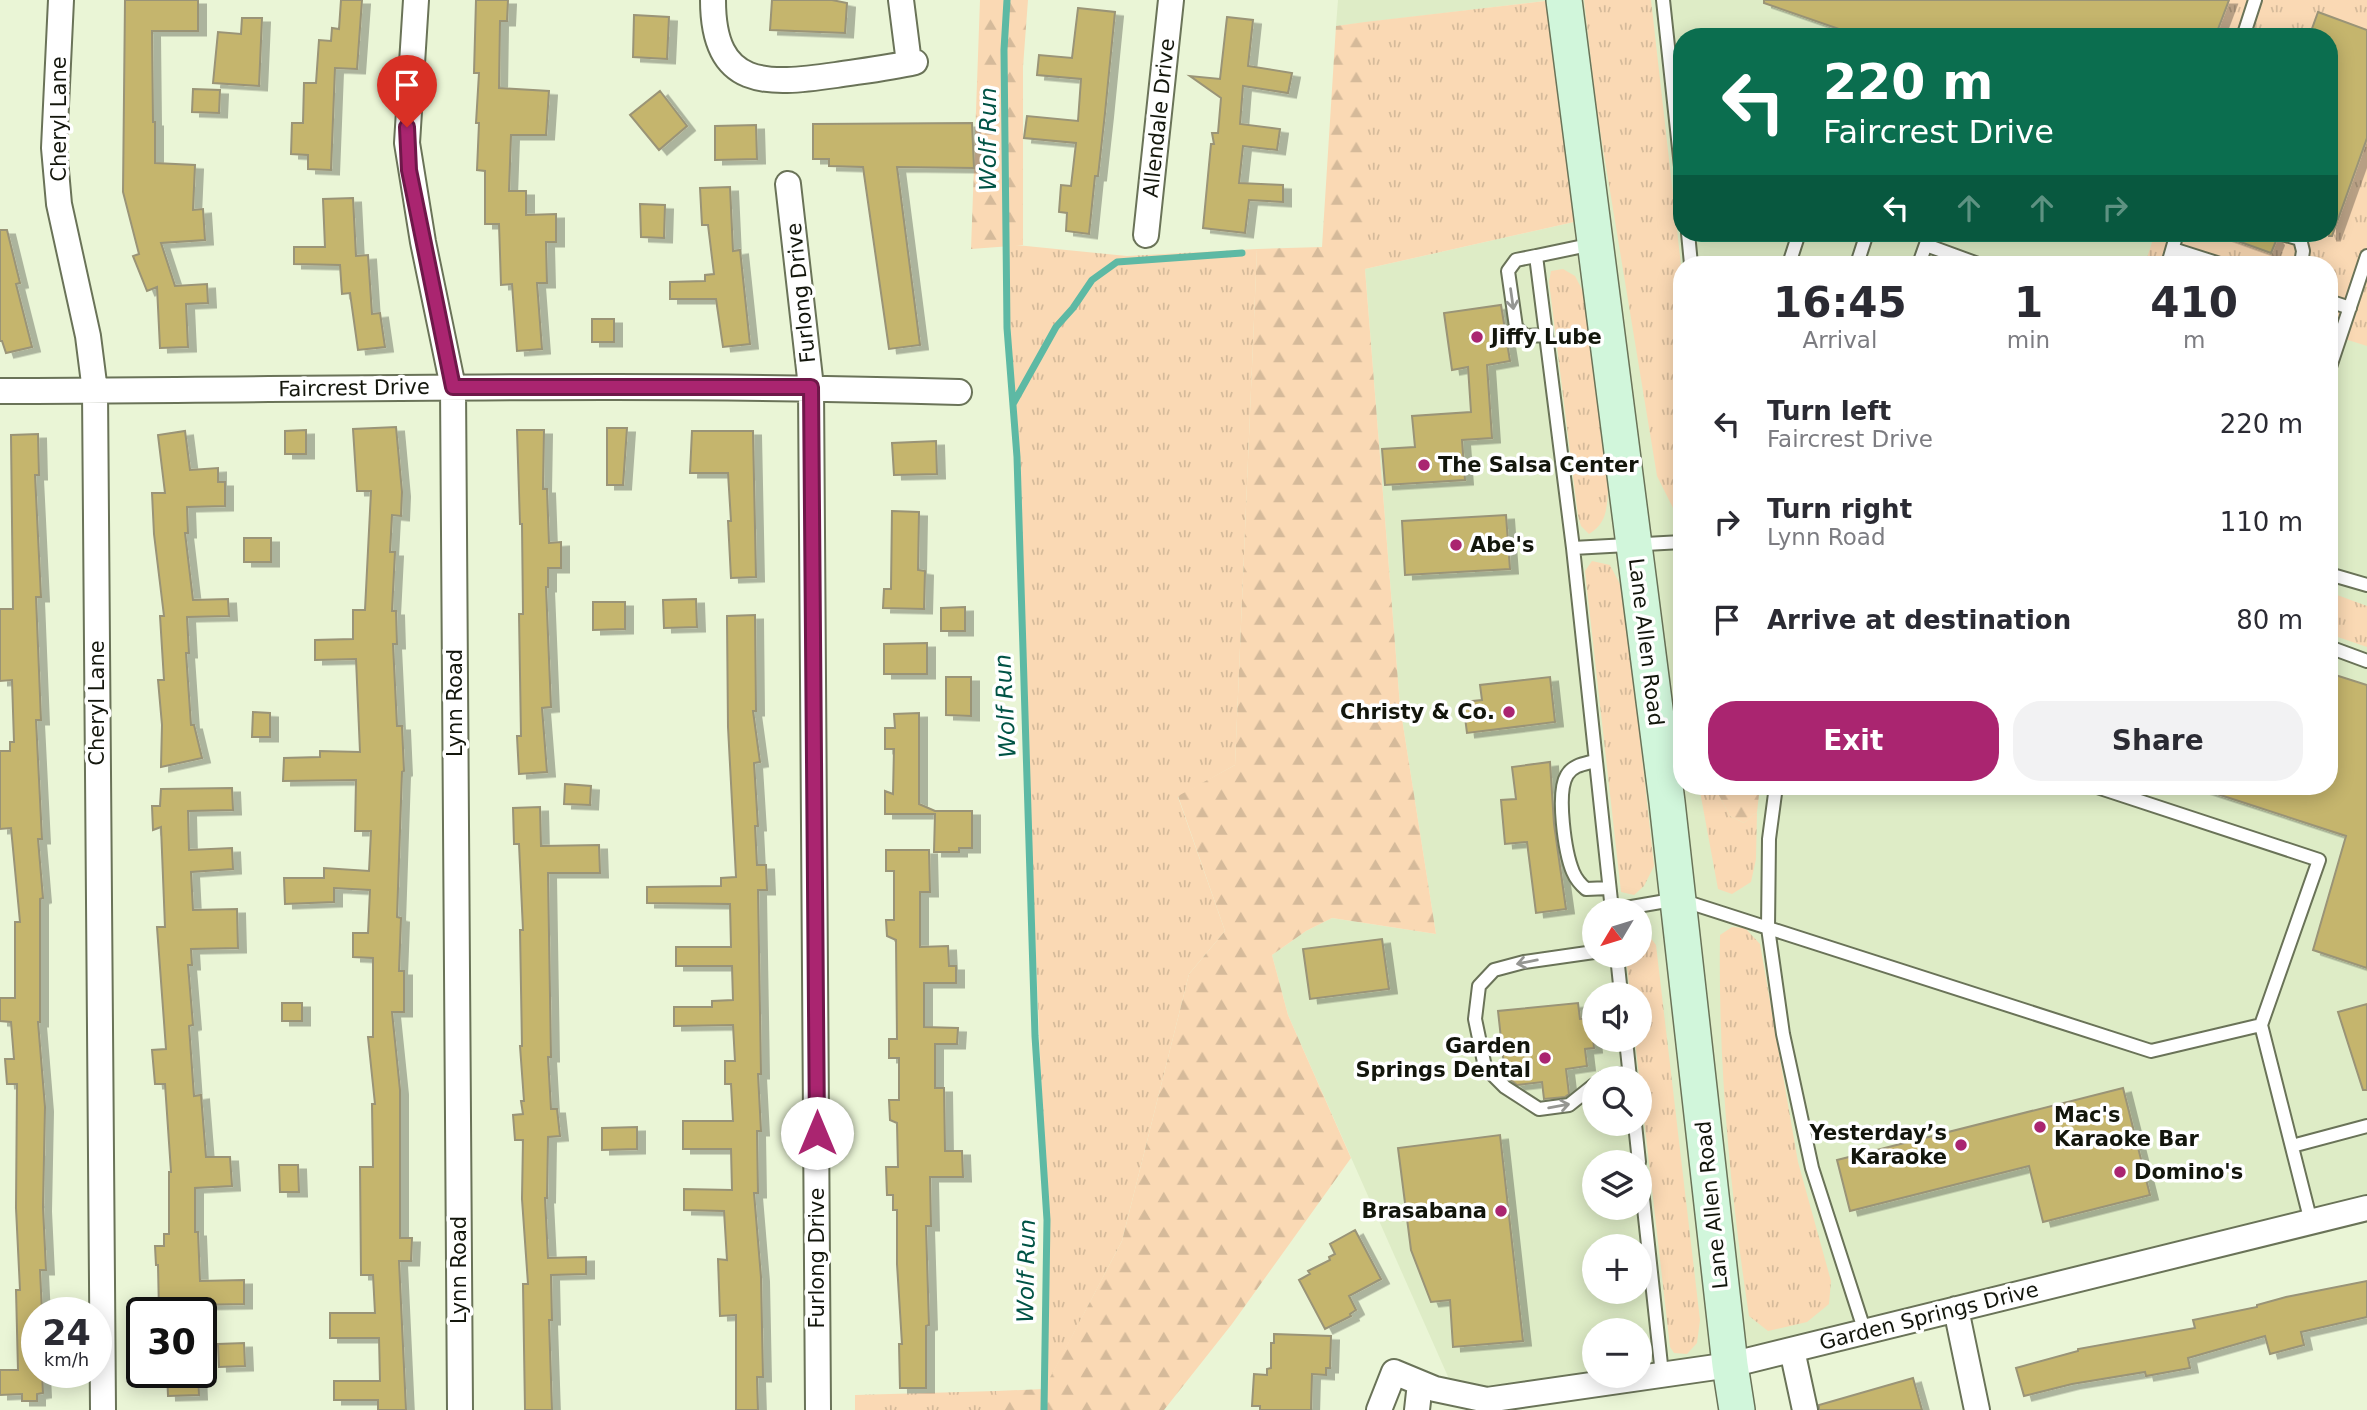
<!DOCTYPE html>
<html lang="en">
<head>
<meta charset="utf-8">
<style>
  body { margin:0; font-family:"DejaVu Sans",sans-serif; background:#f2f2f3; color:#2b2b33; height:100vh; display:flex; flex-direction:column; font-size:26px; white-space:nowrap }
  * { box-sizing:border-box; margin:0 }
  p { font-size:23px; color:#7c7c81 }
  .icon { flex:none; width:38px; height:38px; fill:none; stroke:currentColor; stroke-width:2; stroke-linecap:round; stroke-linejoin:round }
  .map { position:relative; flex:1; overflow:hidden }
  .sheet { position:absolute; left:1673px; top:256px; width:665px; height:539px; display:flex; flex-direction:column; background:#fff; border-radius:28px; box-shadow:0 4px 18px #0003 }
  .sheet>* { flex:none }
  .top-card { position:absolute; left:1673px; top:28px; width:665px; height:214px; border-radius:28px; box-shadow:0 4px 18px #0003; background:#0b6e4f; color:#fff; overflow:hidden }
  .needle { width:46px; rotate:232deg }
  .tools { position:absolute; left:1582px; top:898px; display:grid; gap:14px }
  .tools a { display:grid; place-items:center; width:70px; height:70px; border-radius:50%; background:#fff; box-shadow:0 4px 18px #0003; font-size:35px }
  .speed { position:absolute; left:21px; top:1297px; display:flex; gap:14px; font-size:35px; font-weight:700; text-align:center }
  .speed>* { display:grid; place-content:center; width:91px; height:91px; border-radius:50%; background:#fff; box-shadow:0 4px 18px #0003; line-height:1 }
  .speed small { font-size:18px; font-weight:400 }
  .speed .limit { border:4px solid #111; border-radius:10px; background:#fff; color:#111 }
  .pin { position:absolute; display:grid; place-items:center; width:60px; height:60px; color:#fff; margin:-72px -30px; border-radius:50% 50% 50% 0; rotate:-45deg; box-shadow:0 0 7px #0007 }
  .pin .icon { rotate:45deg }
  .me { position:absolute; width:77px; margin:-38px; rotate:0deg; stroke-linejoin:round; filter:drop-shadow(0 0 5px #0008) }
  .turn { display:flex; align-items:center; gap:24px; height:147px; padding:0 35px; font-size:32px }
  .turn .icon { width:91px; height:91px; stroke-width:2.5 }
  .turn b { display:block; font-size:49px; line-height:60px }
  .lanes { display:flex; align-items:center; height:66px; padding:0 35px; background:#0003; justify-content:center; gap:35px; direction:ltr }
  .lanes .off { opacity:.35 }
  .eta { display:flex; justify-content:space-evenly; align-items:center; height:119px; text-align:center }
  .eta b { font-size:42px; font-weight:600; line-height:49px }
  .action { display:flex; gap:14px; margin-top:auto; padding:14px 35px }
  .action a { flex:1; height:80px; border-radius:28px; background:#aa2570; color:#fff; font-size:28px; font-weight:600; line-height:80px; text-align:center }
  .action a+a { background:#f2f2f3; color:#2b2b33 }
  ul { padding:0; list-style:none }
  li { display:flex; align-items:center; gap:21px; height:98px; padding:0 35px }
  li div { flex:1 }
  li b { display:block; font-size:26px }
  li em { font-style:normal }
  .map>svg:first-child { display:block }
  .built { fill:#deecc6; fill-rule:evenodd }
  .grass { fill:url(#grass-tufts) }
  .forest { fill:url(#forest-firs) }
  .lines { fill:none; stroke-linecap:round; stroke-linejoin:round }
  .stream { stroke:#5db9a4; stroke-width:7 }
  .building { fill:#c5b56d; stroke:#9a9477; stroke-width:2; filter:url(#shadow) }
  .lane-casing { stroke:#6a7358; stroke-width:16 }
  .street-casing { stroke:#6a7358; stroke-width:28 }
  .secondary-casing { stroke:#6a7358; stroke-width:38 }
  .lane { stroke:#fff; stroke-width:12 }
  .street { stroke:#fff; stroke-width:24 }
  .secondary { stroke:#d1f6db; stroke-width:35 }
  .oneway { stroke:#959692 }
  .route-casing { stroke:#6e1849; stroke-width:18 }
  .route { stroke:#aa2570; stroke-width:12 }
  .poi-dot { fill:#aa2570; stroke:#fff; stroke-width:2.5 }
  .labels { text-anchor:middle; stroke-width:7; stroke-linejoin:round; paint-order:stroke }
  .street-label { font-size:21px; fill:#13160c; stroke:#fff }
  .poi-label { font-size:21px; font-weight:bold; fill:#13160c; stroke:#fff; text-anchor:start }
  .water-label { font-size:23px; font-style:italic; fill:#005345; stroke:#fff }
</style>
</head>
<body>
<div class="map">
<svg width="2367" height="1410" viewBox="0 0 2367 1410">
  <defs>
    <pattern id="grass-tufts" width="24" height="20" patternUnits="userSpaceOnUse" patternTransform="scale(1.75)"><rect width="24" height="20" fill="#fad9b4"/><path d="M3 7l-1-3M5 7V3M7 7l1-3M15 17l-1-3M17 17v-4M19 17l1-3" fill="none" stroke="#d5ba9a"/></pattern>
    <pattern id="forest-firs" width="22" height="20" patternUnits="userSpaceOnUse" patternTransform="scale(1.75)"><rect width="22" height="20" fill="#fad9b4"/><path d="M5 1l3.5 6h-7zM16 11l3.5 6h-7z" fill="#d5ba9a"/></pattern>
    <filter id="shadow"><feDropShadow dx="8" dy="4.5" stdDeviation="0" flood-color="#0004"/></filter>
  </defs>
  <rect width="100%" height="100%" fill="#eaf5d6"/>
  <path class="built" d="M1338 0H1553L1336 26Z
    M1564 0H2367V1208L1730 1365 1457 1397 1288 1015 1272 955 1306 931 1332 918 1436 934 1400 706 1365 269 1592 218ZM1682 37H2329V233H1682ZM1682 264H2329V786H1682ZM1594 910H1640V956H1594ZM1594 994H1640V1040H1594ZM1594 1078H1640V1124H1594ZM1594 1162H1640V1208H1594ZM1594 1246H1640V1292H1594ZM1594 1330H1640V1376H1594Z"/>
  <path class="grass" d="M1553 0 1592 218 1365 269V22Z
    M1584 0H1651L1682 274V515L1676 514 1657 476 1597 112Z
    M2229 0H2367V346L2329 334V264H2145L2155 233H2329V37H2215Z
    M1006 244 1127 256 1257 249 1235 765 1178 797 1225 931 1189 974 1122 1241 1044 1390 1047 1220Z
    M1563 269 1575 276 1586 297 1608 489C1607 508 1607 523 1589 534L1581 526 1578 516 1549 282 1551 271Z
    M1592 561 1610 565 1624 592 1654 866 1644 886 1634 895 1621 892 1585 571Z
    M2329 592 2367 606V647L2329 634Z
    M1699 786H1714L1730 816 1744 823 1757 812 1756 859 1751 882 1732 894 1718 889Z
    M1732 927 1745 928 1760 944 1798 1162 1831 1281 1829 1304 1807 1322 1768 1331 1749 1316C1730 1191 1718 1063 1720 935Z
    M1640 928 1644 929 1656 945 1700 1320 1697 1343 1687 1354 1674 1353 1670 1347 1635 1040H1640V994H1630L1626 956H1640Z
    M996 1391V1410H855V1395Z"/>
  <path class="forest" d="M980 0H1028L1023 67V245L971 249Z
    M1365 22V269L1400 706 1436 934 1332 918 1306 931 1272 955 1288 1015 1351 1158 1232 1324 1164 1410H996V1391L1044 1389 1122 1241 1189 974 1225 931 1178 796 1235 765 1257 249 1322 247 1336 26Z
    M1714 786H1760L1757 812 1744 823 1730 816Z"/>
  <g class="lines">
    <path class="stream" d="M1007 0 1004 50 1007 328 1017 457 1035 1036 1047 1220 1044 1410
      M1013 404 1056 327 1073 308 1092 280 1117 262 1242 253"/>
  </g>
  <path class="building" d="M125 0H198V31H152L153 122H155V163L195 165 193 210 203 209 205 240 161 243 175 286 207 284 208 303 186 304 188 347 160 348 157 287 147 291 133 256 139 254 123 192Z
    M341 0H362L357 69 335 68 331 170 308 169V155L291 154 292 123H303L304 83H316L319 40 331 41 332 28 339 29Z
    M476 0H508L507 21H500L499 88 549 91 546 135H511L509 191H526V215L556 214V242H546L547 283H537L542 349 517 351 512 284 501 285 499 224H485V171L477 170 479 123H476L479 73H474Z
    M772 0H832L847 3 845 33 770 30Z
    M1764 0H2229L2215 37H1862L1764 3Z
    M1078 8 1115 12 1105 113 1098 176H1095L1089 234 1066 231 1067 213 1059 212 1061 185 1071 186 1076 143 1024 138 1027 116 1078 121 1081 79 1037 75 1039 55 1072 58Z
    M2318 12 2367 30V138L2332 236H2329V37H2309Z
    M634 15 669 17 667 59 633 57Z
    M1227 17 1253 20 1248 66 1292 73 1288 93 1243 86 1240 124 1280 129 1277 150 1243 146 1239 183 1283 185V202L1249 200 1245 233 1203 228 1211 144H1214L1212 133H1218L1221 98 1190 76 1220 79Z
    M242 18H262L259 86 213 83 218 32 241 34Z
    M193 89 220 90 219 113 192 112Z
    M660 91 687 126 659 150 630 115Z
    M972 123 974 168 897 167 920 345 889 349 863 167 829 166V159H813V124Z
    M756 125 757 159 715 160V126Z
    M730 187 733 251 740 250 750 344 723 347 716 299H670V282L705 281V275L714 274 708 225H702L700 188Z
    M353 198 356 256 368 255 372 314 380 313 385 347 358 350 350 293 342 294 340 265 294 264V247H325L323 199Z
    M640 204 665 205 664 238 641 237Z
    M0 230H7L20 283 16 284 32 347 6 353 2 341H0Z
    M2221 233H2270L2276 241 2271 253 2221 235Z
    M1501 305 1510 361 1487 365 1492 438 1462 440 1465 480 1385 485 1382 449 1415 447 1412 416 1471 412 1468 367 1452 370 1444 313Z
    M592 319H614V342H592Z
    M396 427 402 492 401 516 392 515 390 552H395L392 611H396L397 644H393L397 726H402L404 771 402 772 397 917 401 918 399 971H404V1012H392L400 1090V1238H412L411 1261H399L406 1410H378V1400H334V1381H380L379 1338H330V1313H375L373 1275H361L360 1167H373L372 1104H375L368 1037H373V958L353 957V933H368L370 890 334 888V902L285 904 284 878H324V868L369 871 371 831H355L356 780 283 781 284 758 320 757V751L360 752 356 659 315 660V640L353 639V610H365L371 491H357L353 429Z
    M607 428H627L623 485H607Z
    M306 430V454H285V431Z
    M517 430H544L543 489H547L549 543 561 542V568H548V587H546L551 707 542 708 547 772 519 774 517 736H521L519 614H523L522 524H520Z
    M185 431 190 470 218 468V482H225V506L187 507 188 533H185L193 600 228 599 229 616 187 617 189 653H186L191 725H194L202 758 161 767 162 725 158 680H164L160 616H164L154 534 152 493H165L158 435Z
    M692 431H753L756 577 731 578 728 521H731L728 473H690Z
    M38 434 39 475H35L41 597H36L41 720H36L42 839H38L43 898 40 899V1022H38L45 1107 43 1207 46 1270H40L42 1312H37V1372H42L43 1393 37 1394V1401H22V1394L0 1395V1370H18L16 1290H20L16 1208 17 1084H7L5 1059H14L11 1022 0 1021V998H15V922H20L11 828 0 829V751H10V742H14L12 680 0 681V609H13L11 435Z
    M936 441 937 474 894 475 892 443Z
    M892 511 919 512 918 570 925 571 924 609 883 608 884 589H891Z
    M1506 515 1510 569 1405 575 1402 521Z
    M244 538H271V562H244Z
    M696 599 697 627 664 628 663 600Z
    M593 602H625V629L593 630Z
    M965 607V631H941V608Z
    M755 615 756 711H753L760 762 754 763 758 826H755L757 865H766L767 890H758L761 1074H758L761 1131H757L758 1193H754L761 1277 763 1377H757L758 1410H736V1315L720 1316 718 1259 727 1260 724 1211 684 1210V1189L732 1190 731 1149H683V1121H733L731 1084H725V1061H735L733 1025 674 1026V1007H712V1001L733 1000 732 966H676V947H731L730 904 647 903V887L721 886V878L736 877 728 727 727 616Z
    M927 643V674H884V644Z
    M2329 673 2367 685V968L2313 950 2346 836 2202 789 2203 786H2329Z
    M946 677H971V716L946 715Z
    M1550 677 1555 722 1467 733 1463 702 1482 700 1480 685Z
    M253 712 270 713V737H252Z
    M919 713V804L935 811H972V848H959V852H934L935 814H885V791L893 794 894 749H885V728H895L894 714Z
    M1550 762 1554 824 1566 909 1536 913 1527 842 1505 844 1501 800 1516 799 1512 767Z
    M565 784 591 786 590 805 564 804Z
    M232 788 233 810 188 811 189 850 232 848 233 869 191 872 193 910 237 909 238 948 191 949 192 965H188L193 1025 189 1026 194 1096 201 1095 206 1157H230L232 1186 195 1188V1232H198L200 1281 244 1280V1304L193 1305 194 1312H159L158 1265H156L155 1246H164V1234H169V1172H171L165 1084H155L152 1050 166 1049 157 927H165L161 827 153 830 152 806H160L161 789Z
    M540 807 541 846 599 845 600 873H548L551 1057H548L551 1109H557L560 1136 548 1137 547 1198H545L548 1258 586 1257V1274L551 1275 552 1320H549L552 1410H525L523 1284H528L522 1199 523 1140H515L513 1115 523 1114 521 1101H524L520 1046H522L520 930H523L519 844H514L513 808Z
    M886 850H929L930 892H920V947L948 946 949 966H956V983H924V1027L958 1028 957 1044H935V1088H944L945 1151H962L963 1177H930L931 1226H926L929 1325 926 1326V1388H900L899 1344H902L897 1264V1210H893V1195H887L886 1167H898L897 1123 890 1120 889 1100H899V1058H889V1039H897L896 940 887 936 886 920H894V871H886Z
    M1382 939 1389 989 1310 999 1303 949Z
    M282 1003H302V1021H282Z
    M1578 1003 1580 1019 1591 1018 1594 1048 1585 1049 1587 1066 1566 1069 1569 1094 1565 1097 1544 1099 1542 1082 1517 1085 1505 1075 1498 1011Z
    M2367 1004V1090H2363L2338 1012Z
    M2123 1088 2150 1195 2043 1222 2029 1166 1850 1211 1837 1160Z
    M637 1127V1149L602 1150V1128Z
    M1500 1135 1523 1341 1453 1347 1450 1300 1431 1302 1411 1250 1398 1148Z
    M279 1165H298L299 1192H280Z
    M1355 1230 1381 1279 1349 1296 1356 1310 1350 1314 1351 1316 1325 1329 1299 1280 1310 1274 1308 1271 1330 1260 1329 1257 1335 1254 1330 1244Z
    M2367 1281V1317L2301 1332 2304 1345 2270 1354 2265 1336 2188 1358 2190 1368 2146 1376 2145 1372 2072 1384 2024 1396 2016 1368 2078 1351V1349L2195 1328 2193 1320 2257 1307V1305L2286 1297Z
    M1274 1334 1331 1336 1330 1368H1326V1375L1312 1374 1311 1410H1260V1406H1252L1254 1374 1267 1375V1369L1271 1368V1343H1274Z
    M244 1343 245 1366 219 1367 218 1344Z
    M167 1372H198L199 1395 168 1396Z
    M1913 1378 1922 1410H1819V1405Z"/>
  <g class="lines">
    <g class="lane-casing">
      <path id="lane" d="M1663 0 1682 176
        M2243 37 2255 0
        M1688 233 1691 264
        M2279 233 2300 239 2303 251 2301 264
        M1593 244 1536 256 1573 548 1682 542
        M1926 245 1978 264
        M2173 249 2220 264
        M1536 256 1516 260 1508 271 1516 327 1525 336 1546 335
        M1789 264 1799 233
        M1857 264 1867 233
        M1919 264 1930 233
        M2168 264 2177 233
        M2329 301 2350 308
        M2329 370 2367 256
        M1573 548 1612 910
        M2329 574 2367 585
        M2329 647 2367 661
        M1595 761C1584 764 1573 765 1567 775 1556 793 1565 853 1573 872 1576 879 1580 884 1586 889L1609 888
        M1776 786 1769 839 1768 928 1783 1034 1812 1168 1865 1332
        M2094 786 2319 860 2261 1025
        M1614 910 1678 899 2151 1051 2261 1025 2311 1222
        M1594 952 1524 962 1494 970 1479 986 1475 1019 1485 1067 1505 1087 1539 1109 1569 1105 1594 1085
        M1617 956 1621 994
        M1626 1040 1630 1078
        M1603 1078 1629 1072
        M1635 1124 1639 1162
        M2292 1146 2367 1126
        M1640 1171 1662 1374"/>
    </g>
    <g class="street-casing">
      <path id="street" d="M61 0 54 148 59 204 88 336 95 391 103 1410
        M416 0 407 143 423 242 453 387 460 1410
        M713 0C713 89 766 85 836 75 862 71 889 68 915 62
        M901 0 909 63
        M788 184 811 387 818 1410
        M1146 235 1171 0
        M0 391C320 390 639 382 959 392
        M1956 1309 1977 1410
        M1792 1350 1805 1410
        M1379 1410 1394 1372 1435 1389 1487 1400 1730 1365 2367 1208
        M1417 1410 1420 1383"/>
    </g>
    <g class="secondary-casing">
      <path id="secondary" d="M1564 0 1667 802 1730 1365 1737 1410"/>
    </g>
    <use href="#lane" class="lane"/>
    <use href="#street" class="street"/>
    <use href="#secondary" class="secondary"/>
  </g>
  <defs><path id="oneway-shaft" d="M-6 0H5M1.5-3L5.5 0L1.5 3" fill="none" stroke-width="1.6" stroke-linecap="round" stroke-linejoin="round" transform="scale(1.75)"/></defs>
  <g class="oneway">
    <use href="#oneway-shaft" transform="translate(1512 299) rotate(82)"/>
    <use href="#oneway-shaft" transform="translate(1527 962) rotate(169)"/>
    <use href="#oneway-shaft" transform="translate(1559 1106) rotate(-10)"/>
  </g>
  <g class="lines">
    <g class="route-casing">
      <path id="route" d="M407 127 409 170 453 387H811L817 1133"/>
    </g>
    <use href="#route" class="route"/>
  </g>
  <g class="poi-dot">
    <circle cx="1477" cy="337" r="7"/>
    <circle cx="1424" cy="465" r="7"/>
    <circle cx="1456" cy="545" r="7"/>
    <circle cx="1509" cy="712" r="7"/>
    <circle cx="1545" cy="1058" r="7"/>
    <circle cx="2040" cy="1127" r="7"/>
    <circle cx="1961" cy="1145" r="7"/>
    <circle cx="2120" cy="1172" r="7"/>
    <circle cx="1501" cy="1211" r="7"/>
  </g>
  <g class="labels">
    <g class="street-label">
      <text transform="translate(1159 118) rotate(-84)" y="7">Allendale Drive</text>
      <text transform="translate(59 119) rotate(-90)" y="7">Cheryl Lane</text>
      <text transform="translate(801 293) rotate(-96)" y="7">Furlong Drive</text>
      <text transform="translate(354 388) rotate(-1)" y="7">Faircrest Drive</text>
      <text transform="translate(1646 642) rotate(83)" y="7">Lane Allen Road</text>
      <text transform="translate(97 703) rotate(-90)" y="7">Cheryl Lane</text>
      <text transform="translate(455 703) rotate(-90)" y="7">Lynn Road</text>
      <text transform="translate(1712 1205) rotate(-96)" y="7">Lane Allen Road</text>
      <text transform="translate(817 1258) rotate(-90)" y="7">Furlong Drive</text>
      <text transform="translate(459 1270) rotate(-90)" y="7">Lynn Road</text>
      <text transform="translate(1929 1316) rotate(-14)" y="7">Garden Springs Drive</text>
    </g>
    <g class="poi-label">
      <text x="1491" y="344">Jiffy Lube</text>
      <text x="1438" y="472">The Salsa Center</text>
      <text x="1470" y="552">Abe's</text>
      <text x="1495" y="719" text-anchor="end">Christy &amp; Co.</text>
      <text x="1531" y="1053" text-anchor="end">Garden<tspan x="1531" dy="24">Springs Dental</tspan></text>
      <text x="2054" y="1122">Mac's<tspan x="2054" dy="24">Karaoke Bar</tspan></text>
      <text x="1947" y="1140" text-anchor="end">Yesterday’s<tspan x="1947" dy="24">Karaoke</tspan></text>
      <text x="2134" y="1179">Domino's</text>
      <text x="1487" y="1218" text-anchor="end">Brasabana</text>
    </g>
    <g class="water-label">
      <text transform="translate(988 139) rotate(-90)" y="8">Wolf Run</text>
      <text transform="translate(1005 706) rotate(-93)" y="8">Wolf Run</text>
      <text transform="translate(1026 1271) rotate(-89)" y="8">Wolf Run</text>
    </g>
  </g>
</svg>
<div class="tools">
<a><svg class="needle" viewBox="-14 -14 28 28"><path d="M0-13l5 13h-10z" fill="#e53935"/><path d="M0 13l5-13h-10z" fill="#7c7c81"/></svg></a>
<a><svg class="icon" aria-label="sound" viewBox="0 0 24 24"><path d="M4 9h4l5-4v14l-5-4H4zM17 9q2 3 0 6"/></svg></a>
<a><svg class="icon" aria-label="search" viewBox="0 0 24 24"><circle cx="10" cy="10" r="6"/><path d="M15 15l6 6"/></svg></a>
<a><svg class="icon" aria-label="layers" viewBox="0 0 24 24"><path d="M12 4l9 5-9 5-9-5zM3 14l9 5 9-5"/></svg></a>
<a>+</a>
<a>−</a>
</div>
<div class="speed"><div>24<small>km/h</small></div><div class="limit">30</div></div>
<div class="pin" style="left:407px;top:127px;background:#d93025"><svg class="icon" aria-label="arrive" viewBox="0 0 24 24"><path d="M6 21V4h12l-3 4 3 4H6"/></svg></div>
<svg class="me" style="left:817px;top:1133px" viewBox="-20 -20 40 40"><circle r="19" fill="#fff"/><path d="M0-13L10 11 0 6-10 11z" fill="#aa2570"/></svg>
<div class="top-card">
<div class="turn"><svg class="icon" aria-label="left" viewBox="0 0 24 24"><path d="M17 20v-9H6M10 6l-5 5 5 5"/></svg><div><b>220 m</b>Faircrest Drive</div></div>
<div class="lanes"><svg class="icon" aria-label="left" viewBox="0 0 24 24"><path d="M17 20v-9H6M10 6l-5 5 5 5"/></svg><svg class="icon off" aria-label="ahead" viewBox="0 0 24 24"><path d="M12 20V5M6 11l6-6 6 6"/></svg><svg class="icon off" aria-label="ahead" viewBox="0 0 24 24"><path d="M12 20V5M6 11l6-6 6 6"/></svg><svg class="icon off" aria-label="right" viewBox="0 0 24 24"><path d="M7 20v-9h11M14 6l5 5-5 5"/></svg></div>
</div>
<section class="sheet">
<div class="eta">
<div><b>16:45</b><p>Arrival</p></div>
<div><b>1</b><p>min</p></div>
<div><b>410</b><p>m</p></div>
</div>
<ul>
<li><svg class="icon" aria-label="left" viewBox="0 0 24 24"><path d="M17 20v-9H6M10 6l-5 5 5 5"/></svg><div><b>Turn left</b><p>Faircrest Drive</p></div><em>220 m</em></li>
<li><svg class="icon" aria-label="right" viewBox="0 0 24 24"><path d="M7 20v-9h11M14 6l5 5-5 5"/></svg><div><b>Turn right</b><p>Lynn Road</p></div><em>110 m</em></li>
<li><svg class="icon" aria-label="arrive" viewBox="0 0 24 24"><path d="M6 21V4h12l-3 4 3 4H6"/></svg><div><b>Arrive at destination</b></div><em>80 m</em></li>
</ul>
<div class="action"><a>Exit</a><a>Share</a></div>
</section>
</div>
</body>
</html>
